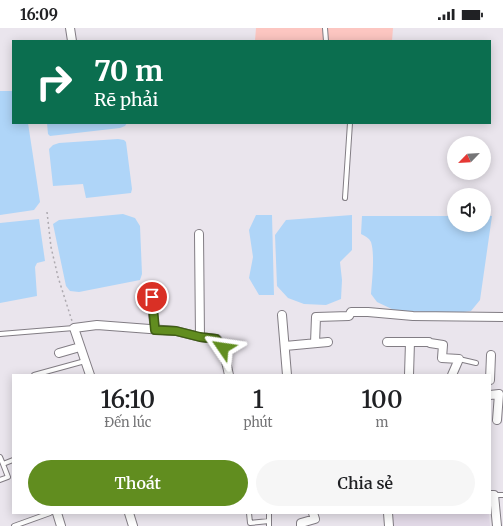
<!DOCTYPE html>
<html lang="vi">
<head>
<meta charset="utf-8">
<style>
  body { margin:0; font-family:Merriweather,serif; background:#f6f6f6; color:#202124; height:100vh; display:flex; flex-direction:column; font-size:15px; white-space:nowrap }
  * { box-sizing:border-box; margin:0 }
  p { font-size:13px; color:#757577 }
  .icon { flex:none; width:22px; height:22px; fill:none; stroke:currentColor; stroke-width:2; stroke-linecap:round; stroke-linejoin:round }
  .map { position:relative; flex:1; overflow:hidden }
  .drawer { position:absolute; left:12px; top:346px; width:479px; height:140px; display:flex; flex-direction:column; background:#fff; border-radius:0px; box-shadow:0 2px 10px #0003 }
  .drawer>* { flex:none }
  .hud { position:absolute; left:12px; top:12px; width:479px; height:84px; border-radius:0px; box-shadow:0 2px 10px #0003; background:#0b6e4f; color:#fff; overflow:hidden }
  .needle { width:26px; rotate:245deg }
  .tools { position:absolute; left:447px; top:108px; display:grid; gap:8px }
  .tools a { display:grid; place-items:center; width:44px; height:44px; border-radius:50%; background:#fff; box-shadow:0 2px 10px #0003; font-size:20px }
  .pin { position:absolute; display:grid; place-items:center; width:34px; height:34px; color:#fff; margin:-17px; border:2px solid #fff; border-radius:50%; box-shadow:0 1px 4px #0007 }
  .me { position:absolute; width:44px; margin:-22px; rotate:302deg; stroke-linejoin:round; filter:drop-shadow(0 0 3px #0008) }
  .turn { display:flex; align-items:center; gap:14px; height:84px; padding:0 16px; font-size:18px }
  .turn .icon { width:52px; height:52px; stroke-width:2.5 }
  .turn b { display:block; font-size:28px; line-height:34px }
  .eta { display:flex; justify-content:space-evenly; align-items:center; height:68px; text-align:center }
  .eta b { font-size:24px; font-weight:600; line-height:28px }
  .primary-button { display:flex; gap:8px; margin-top:auto; padding:8px 16px }
  .primary-button a { flex:1; height:46px; border-radius:24px; background:#618d1f; color:#fff; font-size:16px; font-weight:600; line-height:46px; text-align:center }
  .primary-button a+a { background:#f6f6f6; color:#202124 }
  .status { display:flex; justify-content:space-between; align-items:center; height:28px; padding:0 20px; background:#fff; direction:ltr }
  .status svg { height:11px; fill:currentColor }
  .map>svg:first-child { display:block }
  .built { fill:#e2d9e7 }
  .green { fill:#fcc6c1 }
  .water { fill:#afd5f8 }
  .lines { fill:none; stroke-linecap:round; stroke-linejoin:round }
  .lane-casing { stroke:#827d84; stroke-width:6 }
  .street-casing { stroke:#827d84; stroke-width:10 }
  .path { stroke:#aeaab0; stroke-width:1.5; stroke-dasharray:2 3; stroke-linecap:butt }
  .lane { stroke:#fff; stroke-width:4 }
  .street { stroke:#fff; stroke-width:8 }
  .route-casing { stroke:#3f5c14; stroke-width:10 }
  .route { stroke:#618d1f; stroke-width:7 }
</style>
</head>
<body>
<div class="status"><b>16:09</b><svg viewBox="0 0 49 12"><path d="M0 12V9h3v3zM5 12V6h3v6zM10 12V3h3v9zM15 12V0h3v12zM26 1h20v11H26zM47 4h2v5h-2z"/></svg></div>
<div class="map">
<svg width="503" height="498" viewBox="0 0 503 498">
  <rect width="100%" height="100%" fill="#eae5ed"/>
  <path class="built" d="M391 485H489L490 498H392Z"/>
  <path class="green" d="M256 0H393L392 13H255Z"/>
  <path class="water" d="M0 63H13V95H28L40 174 34 182 0 187Z
    M47 95H127L125 98 120 100 50 108 48 106Z
    M118 111 124 112 126 114 132 161 131 165 86 170 83 156 53 158 49 121 53 117 59 115Z
    M123 186 135 190 140 198 142 246 140 252 79 264 70 263 66 258 53 196 59 192Z
    M256 187H272L274 267H259L249 250 253 229 249 202Z
    M352 187V222L340 234 342 252 341 271 326 277 304 276 288 270 277 258 275 207 286 192Z
    M362 188H454V197H484V188H492L480 272 471 283 457 285 396 283 377 274 371 266C372 253 375 226 371 214 369 210 365 208 361 206Z
    M39 191 45 233 37 235 35 239 37 268 0 275V195Z"/>
  <g class="lines">
    <g class="lane-casing">
      <path id="lane" d="M325 0 326 13
        M345 170 350 95
        M0 306 74 300
        M459 331 476 335
        M34 347 85 333
        M0 429 3 436 13 432
        M0 452 8 449 3 436
        M494 467H503
        M249 485 250 495 269 493
        M269 485V498
        M14 498 50 485"/>
    </g>
    <g class="street-casing">
      <path id="street" d="M70 0 72 13
        M199 206 200 309
        M151 269 155 302
        M282 287 287 347
        M387 314H429L430 315 443 317 442 330 459 331 452 347
        M315 315 316 289 349 288 351 284H368L413 288 503 289
        M285 318 328 314
        M59 325 80 319
        M90 347 74 300 97 297 176 303 200 309 217 311 223 320 229 347
        M409 347 410 314
        M490 352 491 327
        M490 367 499 366 497 392
        M490 467H494L497 498
        M57 485 61 498
        M129 485 133 498
        M388 485 389 498
        M301 498V495L315 491 313 485"/>
    </g>
    <path class="path" d="M47 184 51 219 58 249 72 293"/>
    <use href="#lane" class="lane"/>
    <use href="#street" class="street"/>
  </g>
  <g class="lines">
    <g class="route-casing">
      <path id="route" d="M152 269 155 302 176 303 200 309 216 311 223 320"/>
    </g>
    <use href="#route" class="route"/>
  </g>
</svg>
<div class="tools">
<a><svg class="needle" viewBox="-14 -14 28 28"><path d="M0-13l5 13h-10z" fill="#e53935"/><path d="M0 13l5-13h-10z" fill="#757577"/></svg></a>
<a><svg class="icon" aria-label="sound" viewBox="0 0 24 24"><path d="M4 9h4l5-4v14l-5-4H4zM17 9q2 3 0 6"/></svg></a>
</div>
<div class="pin" style="left:152px;top:269px;background:#d93025"><svg class="icon" aria-label="arrive" viewBox="0 0 24 24"><path d="M6 21V4h12l-3 4 3 4H6"/></svg></div>
<svg class="me" style="left:223px;top:320px" viewBox="-20 -20 40 40"><path d="M0-17L14 15 0 8-14 15z" fill="#618d1f" stroke="#fff" stroke-width="4"/></svg>
<div class="hud">
<div class="turn"><svg class="icon" aria-label="right" viewBox="0 0 24 24"><path d="M7 20v-9h11M14 6l5 5-5 5"/></svg><div><b>70 m</b>Rẽ phải</div></div>
</div>
<section class="drawer">
<div class="eta">
<div><b>16:10</b><p>Đến lúc</p></div>
<div><b>1</b><p>phút</p></div>
<div><b>100</b><p>m</p></div>
</div>
<div class="primary-button"><a>Thoát</a><a>Chia sẻ</a></div>
</section>
</div>
</body>
</html>
